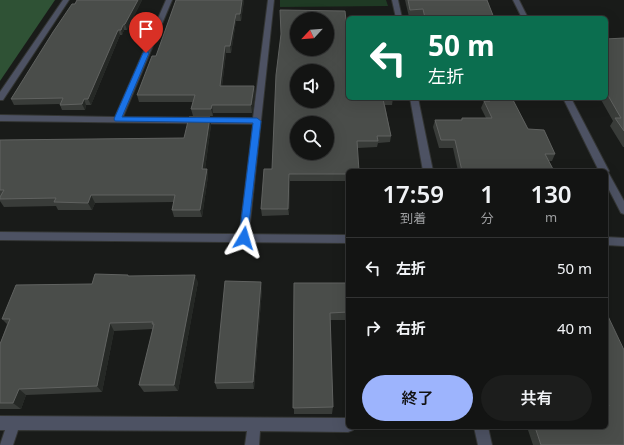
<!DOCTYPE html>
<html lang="ja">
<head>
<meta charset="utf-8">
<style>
  body { margin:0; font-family:"Noto Sans","Noto Sans JP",sans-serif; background:#1c1d1c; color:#f1f3f6; height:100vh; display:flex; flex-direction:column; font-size:15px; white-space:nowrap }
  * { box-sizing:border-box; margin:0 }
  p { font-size:13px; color:#9d9ea0 }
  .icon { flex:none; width:22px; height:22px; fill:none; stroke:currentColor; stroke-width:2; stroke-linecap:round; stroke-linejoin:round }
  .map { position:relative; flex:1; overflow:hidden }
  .panel { position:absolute; left:346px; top:169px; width:262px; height:260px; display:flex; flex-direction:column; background:#131413; border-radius:6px; box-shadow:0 4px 16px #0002,0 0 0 1px #323333 }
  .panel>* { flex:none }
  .hud { position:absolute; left:346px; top:16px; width:262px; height:84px; border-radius:6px; box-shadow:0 4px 16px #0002,0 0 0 1px #323333; background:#0b6e4f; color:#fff; overflow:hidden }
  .needle { width:26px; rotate:244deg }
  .fabs { position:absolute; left:290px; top:12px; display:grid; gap:8px }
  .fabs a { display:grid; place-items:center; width:44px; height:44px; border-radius:50%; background:#131413; box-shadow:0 4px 16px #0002,0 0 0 1px #323333; font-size:20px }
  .pin { position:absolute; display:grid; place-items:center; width:34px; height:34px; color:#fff; margin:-41px -17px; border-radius:50% 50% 50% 0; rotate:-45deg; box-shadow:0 0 4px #0007 }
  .pin .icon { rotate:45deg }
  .me { position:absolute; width:44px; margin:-22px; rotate:7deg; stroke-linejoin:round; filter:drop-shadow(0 0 3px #0008) }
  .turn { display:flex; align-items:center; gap:14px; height:84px; padding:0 16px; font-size:18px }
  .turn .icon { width:52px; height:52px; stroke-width:2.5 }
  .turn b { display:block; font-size:28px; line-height:34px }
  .eta { display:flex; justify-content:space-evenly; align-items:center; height:68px; text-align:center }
  .eta b { font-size:24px; font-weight:600; line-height:28px }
  .action { display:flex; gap:8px; margin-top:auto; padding:8px 16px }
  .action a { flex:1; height:46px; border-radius:24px; background:#9db4fd; color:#111; font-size:16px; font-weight:600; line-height:46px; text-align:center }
  .action a+a { background:#1c1d1c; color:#f1f3f6 }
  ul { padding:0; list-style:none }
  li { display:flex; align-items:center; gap:12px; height:60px; padding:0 16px; border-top:1px solid #323333 }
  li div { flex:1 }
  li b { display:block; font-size:15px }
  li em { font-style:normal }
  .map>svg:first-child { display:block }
  .green { fill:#1f3a24 }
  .forest { fill:#2f5235 }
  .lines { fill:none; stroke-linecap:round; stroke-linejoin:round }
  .minor-casing { stroke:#333533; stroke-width:2 }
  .tertiary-casing { stroke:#333533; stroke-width:2 }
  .minor { fill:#4d5263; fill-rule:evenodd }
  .tertiary { fill:#4d5263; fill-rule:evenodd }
  .wall { fill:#393c39 }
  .shaded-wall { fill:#252825 }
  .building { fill:#4a4d4a; stroke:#606260; fill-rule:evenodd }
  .route { fill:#1a73e8; stroke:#114b97 }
</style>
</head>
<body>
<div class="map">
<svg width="624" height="445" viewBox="0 0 624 445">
  <rect width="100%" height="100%" fill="#191b19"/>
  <path class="green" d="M280 0H386L388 6 280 7Z"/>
  <path class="forest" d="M0 0H55L0 81Z"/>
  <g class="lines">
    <g class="minor-casing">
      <path id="minor" d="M63 0H69L3 100H0V92Z
        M166 0H172L123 117 253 118 268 0H274L248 241H240L239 238 253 124 0 121V115L115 117Z
        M392 0H398L402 18H396Z
        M410 98H418L433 171H423Z
        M0 416 348 418V427H354L353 430 348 432 260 431 259 445H245L247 431 18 430 13 445H0L5 430H0Z
        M474 427H488L492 445H478Z"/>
    </g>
    <g class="tertiary-casing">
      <path id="tertiary" d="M513 0H519L528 18H522Z
        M563 98H571L609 171 608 172 624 201V214L621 213 606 184V171H599Z
        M0 232 348 235V243L0 240Z
        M606 237 624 238V246L606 245Z"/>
    </g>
    <use href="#minor" class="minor"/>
    <use href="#tertiary" class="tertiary"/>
  </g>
  <path class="wall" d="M77 0H142L127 30H124L122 35H120L91 105H86L85 110H62L60 105V104L14 105 11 99Z
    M176 0H244L241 21H236L231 53H226L222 86H254L255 94 252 113H213V116H193L191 109 193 102H139L137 95 156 56Z
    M405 0H487L494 18H422V17H409Z
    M624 38V147H623L610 126 613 121 600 98H606V39Z
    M348 98H393L392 105H385L391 136 390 142 378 143 377 147 358 148 348 171V181H290L289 215 262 216 261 209 272 169Z
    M484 98H512L528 129 555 154 552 161H549L554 171H458L453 148H439L433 127 435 120H461L462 118H486L481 108 484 101H485Z
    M211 125 205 169H207L208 176 202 217H174L172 210 174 202 95 203 92 210H58L56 206 4 207 0 201V140L184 138Z
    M129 276 198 282 178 391 144 392 139 385 153 329 114 331 102 392 26 395 21 409H0V344L7 324 2 319 92 284Z
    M294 283H348V320H330L333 407 332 414H294Z
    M262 289 254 389H217L215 383Z
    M606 312 624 445H533L527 427H606Z"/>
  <path class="shaded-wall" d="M138 0H142L127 30 125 24Z
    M242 0H244L241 21 240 14Z
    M236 14V21L231 53 230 46Z
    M123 25 124 30 122 35 121 30Z
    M118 30 120 35 91 105 88 99Z
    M225 46 226 53 221 93 220 86Z
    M254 86 255 94 252 113 251 105Z
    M84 99 86 105 85 110 82 104Z
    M212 105 213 113V116L211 109Z
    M210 117 211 125 204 176 202 169Z
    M207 169 208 176 202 217 200 210Z
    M289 174 290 181 289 215 288 209Z
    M91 195 95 203 92 210 88 203Z
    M195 275 198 282 178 391 174 385Z
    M261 282 262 289 254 389 253 382Z
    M110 323 114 331 102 392 97 386Z
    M19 389 26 395 21 409 13 403Z"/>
  <path class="building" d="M77 0H138L125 24 123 25 121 30H118L88 99H84L82 104 60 105 63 98 11 99 53 32 72 4H75Z
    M176 0H242L240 14H236L230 46H225L220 86H254L251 105H212L211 109H191L195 95H137L152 56H156Z
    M408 0H487L494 18H425L423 9 410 10Z
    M280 10 345 11 348 39V98H393L383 99 391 136H377L378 141H357L359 171H348V174H289L288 209H261L264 169H272L276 75 281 34ZM297 19H327V49H297ZM297 71H327V101H297ZM297 123H327V153H297Z
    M624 38V131L615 118H621L606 92V39Z
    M489 98H512L528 129 544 130 555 154H545L554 171H462L455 140H441L435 120H462V118H492L484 101H490Z
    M189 117H210L202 169H207L200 210H172L175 195H91L88 203 54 202 56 198 0 199V197L4 190H0V140L184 138Z
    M95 274 128 275V276L195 275 174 385H139L154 324H152L153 322 110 323 97 386 19 389 13 403H0V344L10 319H2L16 285 92 284Z
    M225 281 261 282 253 382 215 383Z
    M294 283H348V312L330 313 333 407 293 408Z
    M606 312 624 350V445H541L535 427H606V406H609L606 397Z"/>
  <path class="route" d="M146 51 149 53 122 117 257 118 261 121 247 241H240L239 238 253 123 115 121 114 119 143 53Z"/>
</svg>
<div class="fabs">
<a><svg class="needle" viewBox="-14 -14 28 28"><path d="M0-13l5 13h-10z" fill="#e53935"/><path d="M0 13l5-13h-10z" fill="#9d9ea0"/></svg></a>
<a><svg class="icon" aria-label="sound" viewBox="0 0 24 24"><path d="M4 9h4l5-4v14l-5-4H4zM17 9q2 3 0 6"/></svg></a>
<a><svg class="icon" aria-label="search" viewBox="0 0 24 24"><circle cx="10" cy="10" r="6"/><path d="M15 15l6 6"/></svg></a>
</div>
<div class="pin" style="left:146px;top:53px;background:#d93025"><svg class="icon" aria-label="arrive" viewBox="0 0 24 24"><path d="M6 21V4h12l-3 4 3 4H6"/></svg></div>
<svg class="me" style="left:244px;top:238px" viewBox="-20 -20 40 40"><path d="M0-17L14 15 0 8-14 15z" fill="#1a73e8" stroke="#fff" stroke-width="4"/></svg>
<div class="hud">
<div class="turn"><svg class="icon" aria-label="left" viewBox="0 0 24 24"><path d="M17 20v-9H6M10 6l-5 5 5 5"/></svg><div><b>50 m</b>左折</div></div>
</div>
<section class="panel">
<div class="eta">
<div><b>17:59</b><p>到着</p></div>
<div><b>1</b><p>分</p></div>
<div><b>130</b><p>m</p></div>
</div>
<ul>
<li><svg class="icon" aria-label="left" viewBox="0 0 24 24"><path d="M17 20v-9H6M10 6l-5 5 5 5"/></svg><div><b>左折</b></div><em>50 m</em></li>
<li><svg class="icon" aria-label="right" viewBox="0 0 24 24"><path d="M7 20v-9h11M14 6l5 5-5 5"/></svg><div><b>右折</b></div><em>40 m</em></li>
</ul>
<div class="action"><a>終了</a><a>共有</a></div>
</section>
</div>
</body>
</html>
